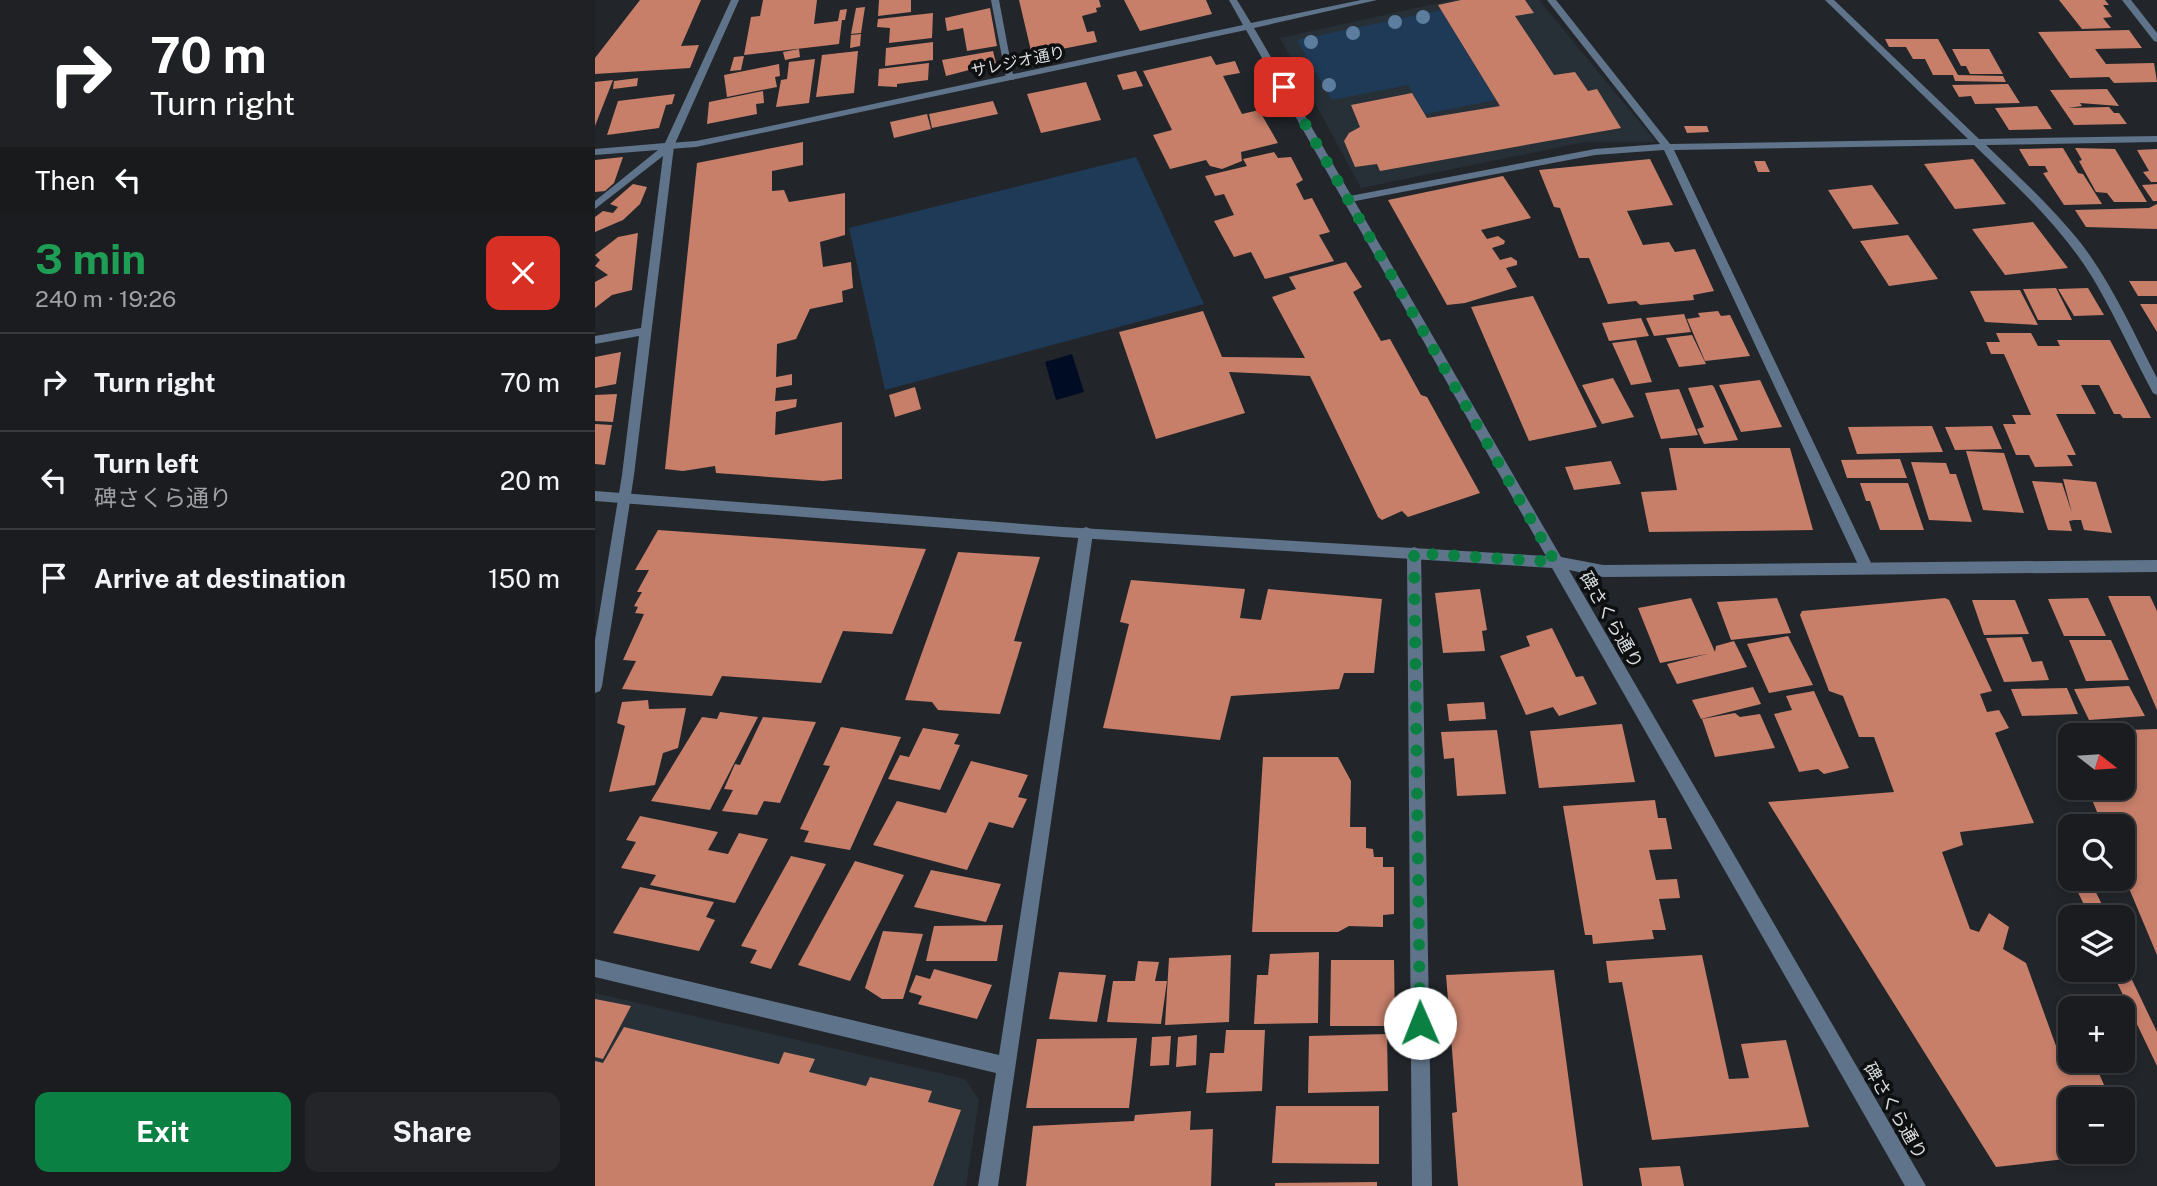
<!DOCTYPE html>
<html lang="en">
<head>
<meta charset="utf-8">
<style>
  body { margin:0; font-family:"Public Sans","Noto Sans JP",sans-serif; background:#232529; color:#f1f3f6; height:100vh; display:flex; flex-direction:column; font-size:26px; white-space:nowrap }
  * { box-sizing:border-box; margin:0 }
  p { font-size:23px; color:#9fa1a5 }
  .icon { flex:none; width:38px; height:38px; fill:none; stroke:currentColor; stroke-width:2; stroke-linecap:round; stroke-linejoin:round }
  .map { position:relative; flex:1; overflow:hidden }
  .sheet { display:flex; flex-direction:column; background:#1a1c20; width:595px }
  .sheet>* { flex:none }
  .top-card { background:#202124; color:#fff; overflow:hidden }
  .needle { width:46px; rotate:107deg }
  .controls { position:absolute; left:1463px; top:723px; display:grid; gap:14px }
  .controls a { display:grid; place-items:center; width:77px; height:77px; border-radius:14px; background:#1a1c20; box-shadow:0 4px 10px #0003,0 0 0 2px #383a3e; font-size:35px }
  .pin { position:absolute; display:grid; place-items:center; width:60px; height:60px; color:#fff; margin:-30px; border-radius:14px; box-shadow:0 4px 10px #0006 }
  .me { position:absolute; width:77px; margin:-38px; rotate:359deg; stroke-linejoin:round; filter:drop-shadow(0 0 5px #0008) }
  .turn { display:flex; align-items:center; gap:24px; height:147px; padding:0 35px; font-size:32px }
  .turn .icon { width:91px; height:91px; stroke-width:2.5 }
  .turn b { display:block; font-size:49px; line-height:60px }
  .then { display:flex; align-items:center; height:66px; padding:0 35px; background:#0003; gap:14px; font-size:26px }
  .round { display:grid; place-items:center; flex:none; width:74px; height:74px; border-radius:14px; background:#232529 }
  .summary { display:flex; align-items:center; justify-content:space-between; height:119px; padding:0 35px }
  h1 { font-size:42px; font-weight:700; line-height:52px; color:#1e9e55 }
  .primary-button { display:flex; gap:14px; margin-top:auto; padding:14px 35px }
  .primary-button a { flex:1; height:80px; border-radius:14px; background:#0b8043; color:#fff; font-size:28px; font-weight:700; line-height:80px; text-align:center }
  .primary-button a+a { background:#232529; color:#f1f3f6 }
  ul { padding:0; list-style:none }
  li { display:flex; align-items:center; gap:21px; height:98px; padding:0 35px; border-top:2px solid #383a3e }
  li div { flex:1 }
  li b { display:block; font-size:26px }
  li em { font-style:normal }
  main { display:flex; flex:1; min-height:0 }
  .map>svg:first-child { display:block }
  .built { fill:#273037 }
  .green { fill:#1e3a57 }
  .water { fill:#000c23 }
  .building { fill:#c77f6a }
  .lines { fill:none; stroke-linecap:round; stroke-linejoin:round }
  .minor { fill:#5f748a; fill-rule:evenodd }
  .tertiary { fill:#5f748a; fill-rule:evenodd }
  .tree { fill:#5d7d9e }
  .route { stroke:#0b8043; stroke-width:12; stroke-dasharray:0 21.6 }
  .labels { text-anchor:middle; stroke-width:7; stroke-linejoin:round; paint-order:stroke }
  .far-street-label { font-size:16px; fill:#dadddf; stroke:#0d0f11 }
  .street-label { font-size:18px; fill:#dadddf; stroke:#0d0f11 }
</style>
</head>
<body>
<main>
<section class="sheet">
<div class="top-card">
<div class="turn"><svg class="icon" aria-label="right" viewBox="0 0 24 24"><path d="M7 20v-9h11M14 6l5 5-5 5"/></svg><div><b>70 m</b>Turn right</div></div>
<div class="then">Then<svg class="icon" aria-label="left" viewBox="0 0 24 24"><path d="M17 20v-9H6M10 6l-5 5 5 5"/></svg></div>
</div>
<div class="summary"><div><h1>3 min</h1><p>240 m · 19:26</p></div><a class="round" style="background:#d93025;color:#fff"><svg class="icon" aria-label="close" viewBox="0 0 24 24"><path d="M6 6l12 12M18 6L6 18"/></svg></a></div>
<ul>
<li><svg class="icon" aria-label="right" viewBox="0 0 24 24"><path d="M7 20v-9h11M14 6l5 5-5 5"/></svg><div><b>Turn right</b></div><em>70 m</em></li>
<li><svg class="icon" aria-label="left" viewBox="0 0 24 24"><path d="M17 20v-9H6M10 6l-5 5 5 5"/></svg><div><b>Turn left</b><p>碑さくら通り</p></div><em>20 m</em></li>
<li><svg class="icon" aria-label="arrive" viewBox="0 0 24 24"><path d="M6 21V4h12l-3 4 3 4H6"/></svg><div><b>Arrive at destination</b></div><em>150 m</em></li>
</ul>
<div class="primary-button"><a>Exit</a><a>Share</a></div>
</section>
<div class="map">
<svg width="1562" height="1186" viewBox="0 0 1562 1186">
  <rect width="100%" height="100%" fill="#22262a"/>
  <path class="built" d="M858 0H944L1061 142H990L766 188 685 38Z
    M0 993 370 1079 384 1100 371 1186H0Z"/>
  <path class="green" d="M846 10 901 100 830 114 813 85 737 100 702 40Z
    M541 157 609 304 290 390 254 228Z"/>
  <path class="water" d="M477 354 489 392 461 400 450 362Z"/>
  <path class="building" d="M45 0H106L86 46 104 45 95 68 0 74V58Z
    M168 0H222L219 24 243 21 245 10 252 9 250 20H247L244 44 149 55 156 17 165 16Z
    M284 0H316V12L283 16Z
    M424 0H504L506 7 501 8 502 12 487 16 492 32 499 31 502 42 437 55Z
    M529 0H611L617 14 545 31Z
    M866 0H930L939 13 920 16 959 75 980 72 993 91 1002 89 1026 128 785 171 782 164 760 167 749 141 754 133 765 127 756 105 817 93 832 118 905 106 843 5Z
    M1464 0H1510L1514 5H1508L1517 17 1508 18 1516 28 1487 29Z
    M270 7 266 33 256 34 261 8Z
    M395 8 402 46 372 51 368 28 352 31 350 18Z
    M338 13 337 38 294 43 295 28 282 27 283 19Z
    M1534 30 1547 48 1500 49 1511 64 1559 63 1562 82 1519 83 1514 77 1475 78 1443 32Z
    M266 34 265 46 255 48 256 35Z
    M1290 39H1343L1363 75 1408 76 1411 82 1360 81 1358 75H1338L1330 59H1318L1311 47H1294Z
    M338 42V60L290 66 291 48Z
    M204 49 205 57 190 60 188 52Z
    M1357 49H1394L1408 74H1375L1371 66H1366Z
    M263 51 259 93 221 97 227 55Z
    M398 51 401 63 351 76 347 60Z
    M149 56 146 70 135 71 139 57Z
    M616 56 621 65 640 61 645 73 628 76 647 114 664 110 683 143 646 152 647 161 627 169 615 166 611 160 575 169 558 135 577 130 548 71Z
    M220 59 214 103 181 107 186 80 192 79 194 62Z
    M334 63 333 80 302 84V87L283 86 284 69Z
    M184 64 185 76 180 77 182 87 132 97 129 75Z
    M541 71 548 86 528 90 522 75Z
    M43 78 42 86 18 89 19 81Z
    M18 80 0 126V82Z
    M491 82 506 120 446 133 432 94Z
    M1413 84 1425 103 1380 104 1376 96 1364 97 1357 85Z
    M1512 89 1524 106 1485 103 1487 106 1473 108 1514 107 1519 113H1524L1532 124 1479 125 1455 90Z
    M168 91 169 103 161 104 162 114 112 124 114 102Z
    M80 94 77 104 71 105 64 128 12 135 23 101Z
    M398 101 403 114 337 128 334 114Z
    M1442 106 1457 129 1414 130 1400 108Z
    M332 114 336 129 299 138 295 122Z
    M1089 126H1112L1114 132 1092 133Z
    M208 142V165L177 171V191L189 190 194 202 250 193V235L225 242 228 267 256 262 258 288 247 291 248 302 215 309 201 339 182 344 181 377 197 374V385L181 388 180 401 202 399 201 407 181 412 180 435 247 422V479L228 481 121 473 120 466 88 471 70 469 102 163Z
    M1468 148 1483 173 1488 174 1507 204 1469 205 1448 173 1453 172 1450 166H1434L1424 149Z
    M1480 148 1520 149 1552 202H1519L1512 193 1501 192 1484 161 1487 160Z
    M1562 149V182H1556L1548 172 1554 171 1542 150Z
    M679 152 683 158 696 157 708 180 701 184 709 200 717 198 735 232 724 235 739 261 670 279 656 252 639 257 619 221 639 215 629 194 620 196 610 176 652 166 648 159Z
    M28 157 19 183 10 191 0 192V160Z
    M1055 159 1078 205 1032 211 1048 245 1074 242 1080 252 1100 249 1119 291 1098 295 1099 300 1045 305 1041 301 1013 304 994 258H984L965 208 959 207 944 170Z
    M1378 159 1411 204 1360 209 1329 164Z
    M1159 161H1170L1175 172H1163Z
    M908 176 936 218 886 230 892 239 903 236 910 241 909 244 897 248 905 260 916 257 922 261V265L911 268 922 287 870 303 852 305 793 200Z
    M38 184 52 187 45 204 28 220 0 232V217L8 211 18 213 23 207 15 204Z
    M1562 184V201H1558L1547 185Z
    M1277 185 1304 224 1258 229 1233 190Z
    M1562 204V229L1491 227 1480 210 1554 208Z
    M1438 222 1473 268 1410 275 1377 229Z
    M43 233 37 290 17 295 0 308V282L13 275 0 266 5 260 0 255 23 237Z
    M1313 235 1343 279 1294 286 1265 241Z
    M751 262 767 287 758 292 786 341 795 339 826 395 832 397 885 493 813 517 807 511 787 520 783 517 715 376 634 372 650 413 561 439 524 332 608 311 627 357 710 358 677 297 701 289 694 277Z
    M1534 281H1562V296H1543Z
    M1461 288 1477 320H1443L1428 289Z
    M1493 288 1509 315 1479 316 1463 289Z
    M1425 290 1443 325 1390 322 1375 291Z
    M938 296 1002 427 934 441 876 307Z
    M1545 304H1562V332Z
    M1123 311 1126 316 1135 315 1155 356 1110 361 1092 319 1105 317 1103 313Z
    M1089 314 1096 332 1059 336 1051 318Z
    M1046 318 1054 336 1014 341 1007 323Z
    M1401 333H1436L1443 346H1465L1462 340H1515L1556 418H1528L1525 414H1519L1504 385H1486L1501 414H1461L1481 455H1472L1478 466 1440 467 1434 455H1421L1408 424H1421L1417 415H1436L1409 354H1396L1391 342H1405Z
    M1097 335 1111 364 1084 367 1071 338Z
    M1041 340 1057 382 1036 385 1017 343Z
    M26 352 21 384 0 388V357Z
    M1018 378 1039 417 1007 424 987 385Z
    M1165 380 1187 427 1146 432 1124 385Z
    M1117 385 1119 387 1143 440 1109 444 1102 429 1109 427 1093 388Z
    M320 387 326 409 300 417 294 395Z
    M1084 389 1103 435 1066 439 1050 393Z
    M22 394 18 422 0 421V395Z
    M0 424 17 425 10 465 0 464Z
    M1337 426 1348 452 1262 454 1253 427Z
    M1397 426 1407 449 1360 450 1350 427Z
    M1074 448H1195L1218 530 1054 532 1046 492 1082 490Z
    M1371 451 1409 453 1429 513 1388 510Z
    M1305 459 1312 478H1252L1246 460Z
    M1016 461 1026 484 979 490 970 467Z
    M1316 462 1351 463 1355 474H1361L1377 522 1334 520Z
    M1468 479 1501 482 1517 533 1489 530 1486 520H1479L1474 521 1477 531 1453 530 1437 481 1467 483 1477 513Z
    M1265 483H1313L1329 530H1285L1275 501H1271Z
    M63 530 331 549 297 634 248 631 226 683 127 676 117 696 27 689 41 661 28 660 49 614 40 613 43 607 39 606 47 592H42L54 570H40Z
    M363 552 445 557 419 641 427 642 405 714 343 710 337 702 310 700Z
    M536 580 650 589 645 618 666 620 673 589 787 599 779 673H749L744 689 636 696 625 740 508 728 534 624 525 622Z
    M885 589 892 630 887 631 890 651 848 653 840 593Z
    M1513 596H1555L1562 611V710Z
    M1096 598 1120 652 1121 646 1139 641 1152 667 1082 684 1072 664 1112 654 1065 663 1043 608Z
    M1182 598 1196 633 1136 640 1122 602Z
    M1350 598 1354 600 1397 691 1385 694 1392 712 1404 710 1414 728 1400 733 1439 823 1365 832 1368 845 1347 852 1375 929 1384 932 1394 913 1414 927 1408 949 1431 963 1469 1068 1503 1071 1515 1099H1475V1152L1523 1153 1401 1167 1173 802 1299 792 1279 737H1264L1248 696 1234 691 1205 615 1207 611Z
    M1493 598 1511 636H1469L1453 599Z
    M1377 600H1420L1434 634 1389 635Z
    M957 628 981 677 988 676 1002 704 964 716 958 707 931 715 905 656 935 646 931 636Z
    M1193 636 1218 685 1174 693 1152 644Z
    M1427 637 1437 662 1447 661 1454 680 1409 682 1391 638Z
    M1474 640H1516L1534 680 1491 681Z
    M1534 686 1550 716 1494 720 1479 689Z
    M1158 687 1166 704 1106 719 1097 700Z
    M1472 688 1483 714 1427 716 1416 689Z
    M1219 691 1254 768 1229 774 1223 769 1204 772 1179 714 1197 710 1191 696Z
    M53 700 54 709 91 708 83 748 68 753 60 785 14 792 30 726 22 723 27 702Z
    M889 702 891 719 854 721 852 704Z
    M125 712 163 717 115 810 56 801 107 717 122 719Z
    M1140 713 1145 717 1165 714 1180 748 1120 757 1107 719Z
    M168 717 221 722 185 803 169 801 162 815 127 811 138 790 129 789 140 764 145 765Z
    M1027 724 1040 782 944 788 935 731Z
    M246 727 306 737 255 850 209 842 214 831 205 829 235 766 228 765Z
    M328 728 364 734 359 744 365 745 345 790 293 779 305 755 314 757Z
    M1562 729V955L1528 874V826H1508L1492 788H1528V735H1475V749L1469 734 1472 732Z
    M902 730 911 794 862 796 859 758 849 759 846 732Z
    M668 757H743L756 781 755 827H771V848L778 849 779 857H788V867H799V914L788 915V927L754 926 743 932H657Z
    M376 761 433 775 423 797 432 799 418 828 394 822 372 870 278 845 302 801 351 813Z
    M1060 800 1063 818H1071L1077 849 1054 850 1061 880 1082 879 1085 898 1064 899 1071 930H1057L1059 939 998 944 997 935H990L968 806Z
    M45 816 123 832 113 850 133 854 144 833 173 839 140 903 55 885 61 875 26 868 41 842 31 840Z
    M196 856 231 864 176 969 155 963 162 950 146 946Z
    M260 861 309 875 255 981 203 965Z
    M336 870 406 884 391 922 319 907Z
    M1476 878H1494L1513 917H1495Z
    M45 887 119 902 111 917 120 920 104 951 18 933Z
    M408 925 402 961H331L339 926Z
    M288 931 328 934 308 999H287L270 988Z
    M724 952 723 1023 659 1024 662 975H673L675 954Z
    M636 955 634 1022 570 1025 574 958Z
    M1107 955 1134 1079 1154 1078 1146 1044 1191 1040 1214 1127 1057 1140 1027 982 1014 983 1011 961Z
    M736 960H799L800 1026H735Z
    M543 961 564 962 560 981H572L566 1024 512 1022 518 981H540Z
    M1528 961 1562 1032V1066L1516 970H1528Z
    M339 969 397 985 382 1019 323 1004 327 996 314 992 321 975 335 979Z
    M959 970 988 1186H863L857 1113 862 1112 851 975Z
    M464 972 511 975 502 1022 454 1019Z
    M0 999 36 1006 8 1059 0 1057Z
    M29 1027 184 1064 189 1052 220 1059 214 1072 271 1086 275 1077 337 1091 333 1102 366 1110 338 1186H0V1061L8 1063Z
    M631 1030H670L667 1091 611 1093 615 1053H629Z
    M792 1034 793 1091 713 1093 714 1036Z
    M602 1035 601 1065 581 1067 583 1037Z
    M576 1036 574 1065 555 1066 557 1037Z
    M542 1038 534 1108H431L442 1039Z
    M681 1106H784V1164L677 1163Z
    M596 1111 595 1130 618 1129 616 1186H431L438 1126 539 1121 540 1115Z
    M1528 1129 1537 1152 1528 1153Z
    M1085 1166 1089 1186H1047L1044 1168Z
    M782 1182V1186H680V1183Z"/>
  <g class="lines">
    <path class="minor" d="M136 0H144L79 146 39 475 7 686 5 691 0 693V640L27 475 44 336 0 344V336L46 328 68 156 0 209V201L63 150 0 155V149L70 143Z
      M396 0H404L419 80 411 78Z
      M952 0H961L1075 144 1373 139 1230 0H1239L1384 139 1562 136V142L1391 145C1423 176 1457 207 1485 242 1517 283 1538 332 1562 378V395L1558 393C1539 358 1523 322 1503 287 1472 232 1424 188 1379 145L1079 150 1278 567 1276 571H1266L1069 150 1000 155 755 202 750 199 755 196 1000 149 1065 144Z
      M1527 0H1536L1562 33V42L1559 41Z
      M491 527 496 529 498 533 403 1186H383L401 1073 0 977V959L404 1055 484 533 486 529Z
      M819 547 824 549 826 553 837 1186H817L812 553 814 549Z"/>
    <path class="tertiary" d="M634 0H642L656 23 766 0H782L659 28 966 557 1008 565 1562 560V572L1008 577 974 570 1331 1186H1310L957 568 468 537 0 501V491L468 527 951 556 651 30 101 147 74 149 69 146 74 143 101 141 166 128 648 25Z"/>
  </g>
  <g class="tree">
    <circle cx="828" cy="17" r="7"/>
    <circle cx="800" cy="22" r="7"/>
    <circle cx="758" cy="33" r="7"/>
    <circle cx="716" cy="42" r="7"/>
    <circle cx="734" cy="85" r="7"/>
  </g>
  <g class="lines">
    <path class="route" d="M689 87 960 562 819 553 825 1023"/>
  </g>
  <g class="labels">
    <g class="far-street-label">
      <text transform="translate(423 61) rotate(-12)" y="6">サレジオ通り</text>
    </g>
    <g class="street-label">
      <text transform="translate(1016 620) rotate(60)" y="6">碑さくら通り</text>
      <text transform="translate(1300 1111) rotate(60)" y="6">碑さくら通り</text>
    </g>
  </g>
</svg>
<div class="controls">
<a><svg class="needle" viewBox="-14 -14 28 28"><path d="M0-13l5 13h-10z" fill="#e53935"/><path d="M0 13l5-13h-10z" fill="#9fa1a5"/></svg></a>
<a><svg class="icon" aria-label="search" viewBox="0 0 24 24"><circle cx="10" cy="10" r="6"/><path d="M15 15l6 6"/></svg></a>
<a><svg class="icon" aria-label="layers" viewBox="0 0 24 24"><path d="M12 4l9 5-9 5-9-5zM3 14l9 5 9-5"/></svg></a>
<a>+</a>
<a>−</a>
</div>
<div class="pin" style="left:689px;top:87px;background:#d93025"><svg class="icon" aria-label="arrive" viewBox="0 0 24 24"><path d="M6 21V4h12l-3 4 3 4H6"/></svg></div>
<svg class="me" style="left:825px;top:1023px" viewBox="-20 -20 40 40"><circle r="19" fill="#fff"/><path d="M0-13L10 11 0 6-10 11z" fill="#0b8043"/></svg>
</div>
</main>
</body>
</html>
